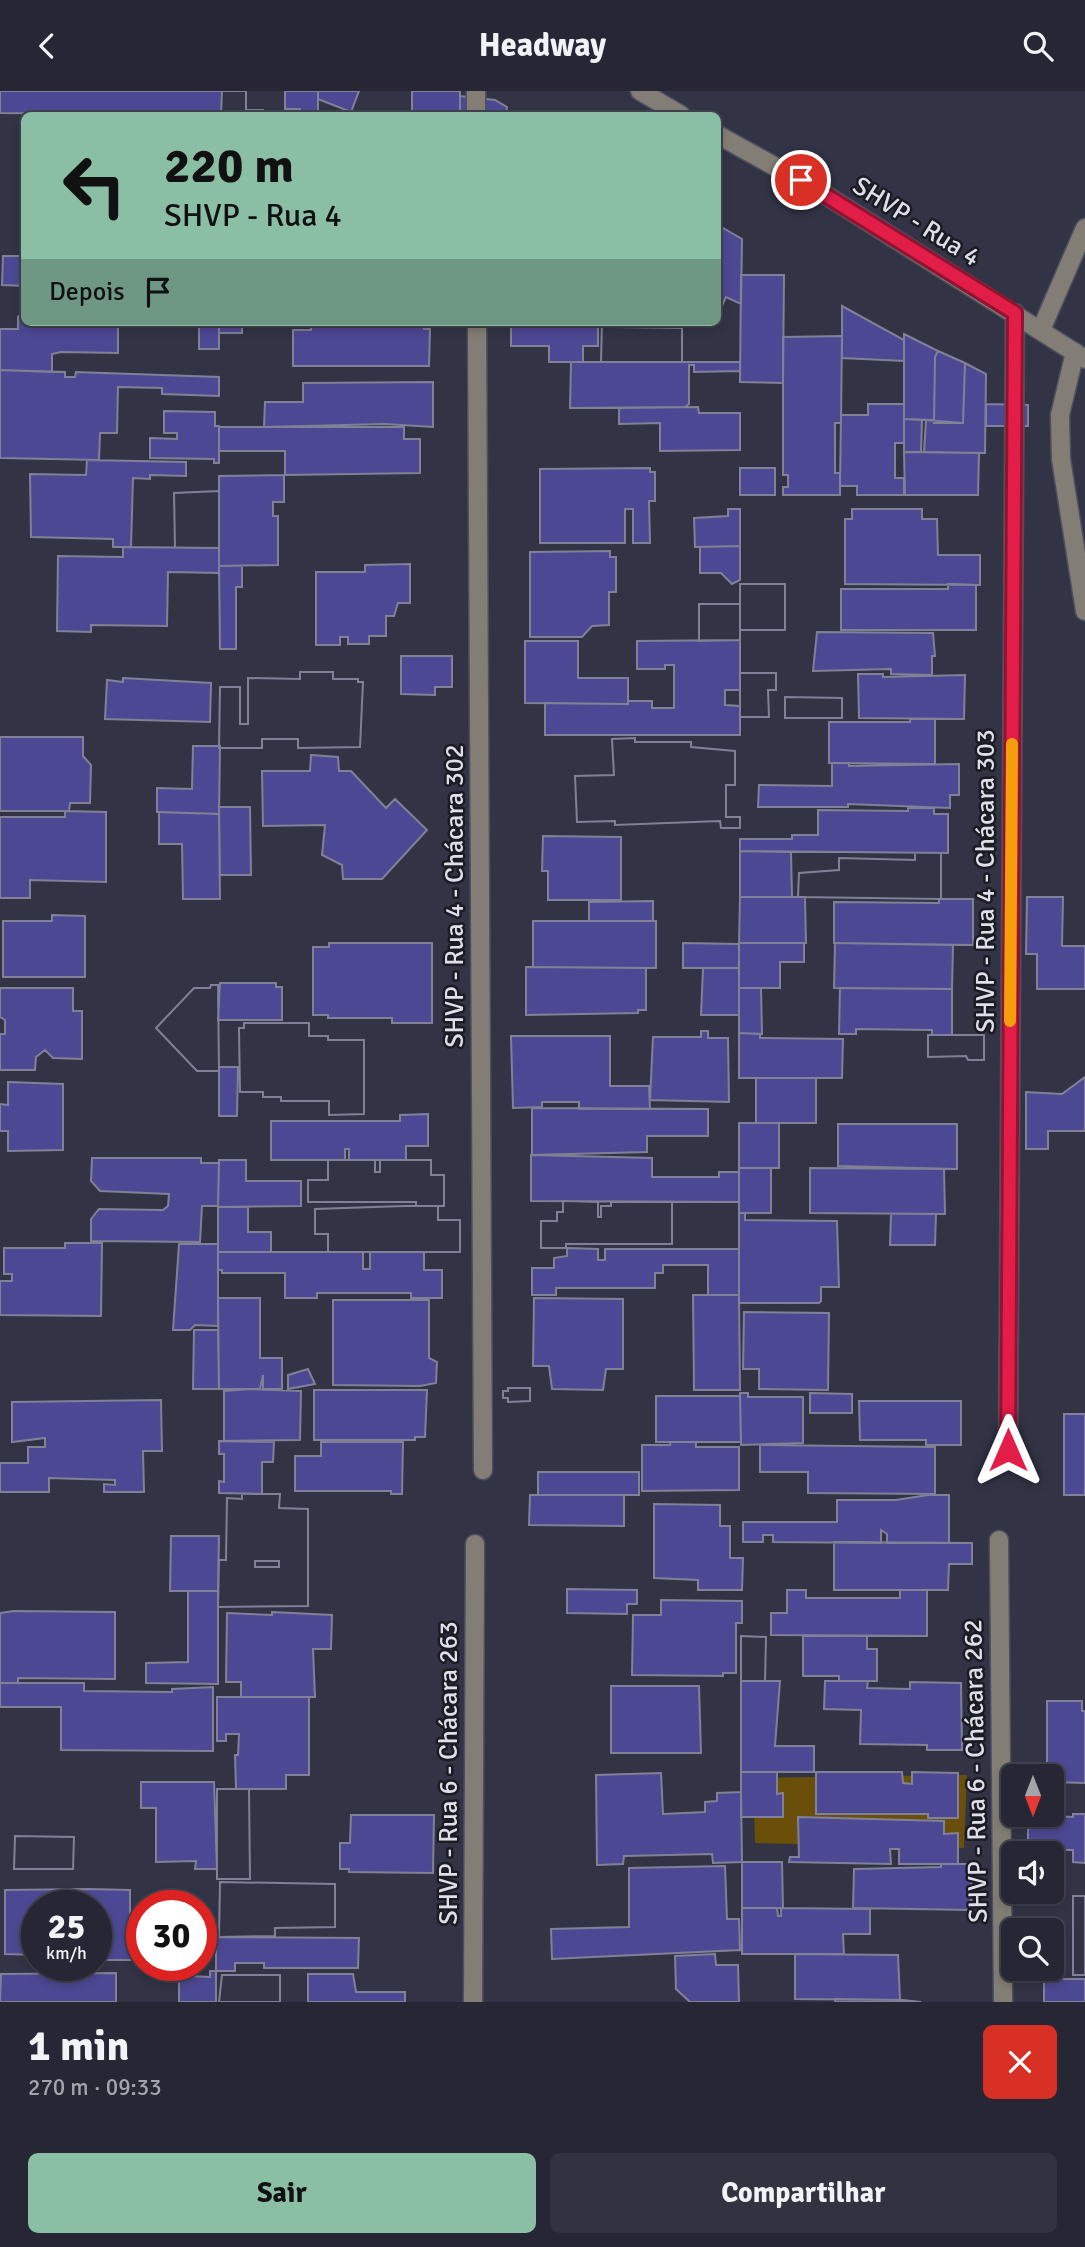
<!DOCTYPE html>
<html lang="pt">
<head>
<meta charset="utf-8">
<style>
  body { margin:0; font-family:Signika,sans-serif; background:#323240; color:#f1f3f6; height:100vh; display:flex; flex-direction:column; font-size:26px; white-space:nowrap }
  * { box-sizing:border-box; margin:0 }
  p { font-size:23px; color:#a4a5ac }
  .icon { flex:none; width:38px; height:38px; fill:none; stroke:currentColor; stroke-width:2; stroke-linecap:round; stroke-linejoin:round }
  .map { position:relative; height:1911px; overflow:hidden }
  .sheet { display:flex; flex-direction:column; background:#262634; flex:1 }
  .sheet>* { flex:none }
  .top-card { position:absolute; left:21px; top:21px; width:700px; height:214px; border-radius:10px; box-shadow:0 4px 10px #0003,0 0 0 2px #42434f; background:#8abfa5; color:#111; overflow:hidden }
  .needle { width:46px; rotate:180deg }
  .buttons { position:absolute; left:1001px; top:1673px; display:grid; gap:14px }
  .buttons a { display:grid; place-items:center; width:63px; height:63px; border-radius:10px; background:#262634; box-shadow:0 4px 10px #0003,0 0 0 2px #42434f; font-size:35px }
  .speed { position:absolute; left:21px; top:1799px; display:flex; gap:14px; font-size:35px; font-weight:700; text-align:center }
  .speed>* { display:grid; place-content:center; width:91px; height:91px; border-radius:50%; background:#262634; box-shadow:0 4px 10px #0003,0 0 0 2px #42434f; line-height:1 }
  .speed small { font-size:18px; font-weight:400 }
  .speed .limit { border:10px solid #d22; background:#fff; color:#111 }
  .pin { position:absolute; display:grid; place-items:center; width:60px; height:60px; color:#fff; margin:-30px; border:4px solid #fff; border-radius:50%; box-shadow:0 2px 7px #0007 }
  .me { position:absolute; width:77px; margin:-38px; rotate:0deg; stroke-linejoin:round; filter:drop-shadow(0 0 5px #0008) }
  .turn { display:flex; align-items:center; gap:24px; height:147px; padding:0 28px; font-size:32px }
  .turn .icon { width:91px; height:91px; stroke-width:2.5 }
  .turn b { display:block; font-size:49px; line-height:60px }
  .then { display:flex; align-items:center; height:66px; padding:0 28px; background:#0003; gap:14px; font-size:26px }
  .round { display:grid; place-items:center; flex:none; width:74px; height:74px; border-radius:10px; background:#323240 }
  .headline { display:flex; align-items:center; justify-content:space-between; height:119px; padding:0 28px }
  h1 { font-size:42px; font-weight:800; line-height:52px }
  .cta { display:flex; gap:14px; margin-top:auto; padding:14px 28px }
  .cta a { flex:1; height:80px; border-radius:10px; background:#8abfa5; color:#111; font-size:28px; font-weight:800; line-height:80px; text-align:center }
  .cta a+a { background:#323240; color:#f1f3f6 }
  header { display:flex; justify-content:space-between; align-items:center; height:91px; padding:0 28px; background:#262634; font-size:32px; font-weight:800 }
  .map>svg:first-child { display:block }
  .green { fill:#694f09 }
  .building { fill:#4d4893; stroke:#808197; stroke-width:2; fill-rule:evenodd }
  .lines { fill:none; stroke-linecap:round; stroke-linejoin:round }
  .minor-casing { stroke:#4e4f60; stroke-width:21 }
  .minor { stroke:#827e75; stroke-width:18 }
  .route-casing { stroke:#92132f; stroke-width:18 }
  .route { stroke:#e11d48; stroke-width:12 }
  .slow { stroke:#f59e0b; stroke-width:12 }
  .labels { text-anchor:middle; stroke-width:5; stroke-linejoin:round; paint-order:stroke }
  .street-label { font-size:26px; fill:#dfdfeb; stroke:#1b1b24 }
</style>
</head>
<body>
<header><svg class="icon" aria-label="back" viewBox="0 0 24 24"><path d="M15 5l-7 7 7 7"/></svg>Headway<svg class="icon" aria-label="search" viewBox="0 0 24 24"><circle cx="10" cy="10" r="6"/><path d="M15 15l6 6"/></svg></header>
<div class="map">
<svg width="1085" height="1911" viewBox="0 0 1085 1911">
  <rect width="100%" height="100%" fill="#323345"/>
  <path class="green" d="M967 1684 964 1757 755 1752 753 1687Z"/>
  <path class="building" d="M0 0H222L221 24 0 22Z
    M222 0H246V19H263V24H221Z
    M222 0H246V19H263V24H221Z
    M285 0H318V24H300V18H285Z
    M318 0H359L351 21 318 8Z
    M412 0H460V24H412Z
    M460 5 495 9 507 16 506 24 460 23Z
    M718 134 742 148 741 213 726 206 721 217 718 215Z
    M21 143H24V195L2 194 3 165H20Z
    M741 184H784L783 292 740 291Z
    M842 215 904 249V270L842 267Z
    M24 220V231H191H118V262L61 261 52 263V281L0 279V238H18V226Z
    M199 231H219V258H199Z
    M219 231H242V242H219Z
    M311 231H424V238H430L429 275H293V239H311Z
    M511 231H598V255H583V271H549V255H511Z
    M602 231H614V236L682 237V271H601Z
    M602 231H614V236L682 237V271H601Z
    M904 243 938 260 935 266 934 329 904 328Z
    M842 245 841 332H835V382H840V404H783V396H788V384H783V246Z
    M938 260 965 272 963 332H934L935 266Z
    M571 271H740V280L694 281V274H689V313L685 316 570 317Z
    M965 272 986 283 985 362 924 361 926 329 963 332Z
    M0 279 65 281V286H75L76 281 219 286V305L162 303V297L118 296 117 342H100L99 369 0 367Z
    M433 291V336L385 333 264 336 265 311H303V292Z
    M868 313H904V352H895V387H904V404H857V395H840L841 324H868Z
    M986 313 1028 314V335H986Z
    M698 316 699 322H740V359L660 360V332L619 333V317Z
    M164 320 215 321V335H219V372H214V368L150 367V347L177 348V342H164Z
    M904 328 922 329 921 361H904Z
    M219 336H404V348H420V382L285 384V360H219Z
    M904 361 979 362 978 404H905Z
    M87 369 186 371V385L150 384V388L133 387 131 456H113V448L31 446 30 383 86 384Z
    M650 377V381H655V410H649L650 452H633V418H625V452H540V378Z
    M740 377H775V404H740Z
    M284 384V411H273V425H278V474L219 475V385Z
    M219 400V457H175L174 402Z
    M219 400V457H175L174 402Z
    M728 418H740V455L695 456 694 427 728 425Z
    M852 418H922V428H937L938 464H980V494L845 493V428H852Z
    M740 455V489L732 493 721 482H700V456Z
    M123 456 219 457V482L168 481 167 535 91 534V541L57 540 58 465 123 466Z
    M610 460V466H616V501H609V534L592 535 582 546H530V461Z
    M410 473V512H398L394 525H386V545H369V553H348V546H340V554H316V481H365V474Z
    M219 475H242V496H236V558H220Z
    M740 493H785V539H740Z
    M740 493H785V539H740Z
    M948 493 976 494V539H841V498H948Z
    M699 513H740V549L699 550Z
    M699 513H740V549L699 550Z
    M817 541 933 542 935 565H932V584L891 583V578L813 580Z
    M740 549V599H725V614L740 615V644H545V612L628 613V610H652V617H674V574H665V578H637V550Z
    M525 550H578V587H628V613L525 612Z
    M401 565H452V596H435V604L401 603Z
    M300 581H333V588H358V591H363L360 656 298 657V648H262V657H219L220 596H240V633H248V587L300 588Z
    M300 581H333V588H358V591H363L360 656 298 657V648H262V657H219L220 596H240V633H248V587L300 588Z
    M740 582H776V599H768L769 626H740Z
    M740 582H776V599H768L769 626H740Z
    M858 583H883V586L965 584 964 628 859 627Z
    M123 587 211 592 210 631 105 628 107 589 123 591Z
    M785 606 842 607V627H785Z
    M785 606 842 607V627H785Z
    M910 628H935V673L829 672V631H910Z
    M0 646H83V665L91 674 90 712H70L69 720H0Z
    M635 647V651H691V656L735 660V694H726V726H740V737H721L720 730 615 734V730L577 731 575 685 614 684 612 648Z
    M635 647V651H691V656L735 660V694H726V726H740V737H721L720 730 615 734V730L577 731 575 685 614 684 612 648Z
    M193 655H220L219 723 157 721V697L192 698Z
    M311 664 338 666 339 680H351L386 717 395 708 427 739 382 788H343L342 774 322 764 325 734 263 735 262 680H310Z
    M832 672H849V675L959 673V704H950V717L848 713V716H758L759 694 832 695Z
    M219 716H250L251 784H220Z
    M908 717H934V723H948V762L740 760V748H792V744H818V719L908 720Z
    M65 720 106 721V791L30 789V807H0V726H65Z
    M159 721 219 723 220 808H183L182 753H159Z
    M543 745 621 746V809H548V780H542Z
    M740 760 791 761 792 806H740Z
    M915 762H941V808L798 806 799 782 839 779V767L915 769Z
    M915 762H941V808L798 806 799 782 839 779V767L915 769Z
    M740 806H805L806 852H739Z
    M1027 806H1063L1062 855H1085V898H1037V863H1026Z
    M939 808H973V854L834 852V811L939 812Z
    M653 810V830H589V811Z
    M52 824 85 825V886H3V830H52Z
    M533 830H656V877L533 876Z
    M329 852H432V932H392V927H328V924H313V856H329Z
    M683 852 739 853V877H683Z
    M739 852H804V871H780V897H739Z
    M835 852 953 854 952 898 834 897Z
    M526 876 646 877V919H638V922L526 924Z
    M703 877H739V924H701Z
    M220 892H276V896H282V929H218Z
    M211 894H218L219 980H197L156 937 194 897H210Z
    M211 894H218L219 980H197L156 937 194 897H210Z
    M0 897H73V920H82V968L53 967 45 959 36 966 35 979H0V943H5V929L0 926Z
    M739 897H761L762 943 739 942Z
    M840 897 952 898V944H932V939L856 938V943H839Z
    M244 932H309V945H328V949H364V1023L329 1024V1010H281V1006H263V1001H240L239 937H244Z
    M244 932H309V945H328V949H364V1023L329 1024V1010H281V1006H263V1001H240L239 937H244Z
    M701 940H708V947H728L729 1011 650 1009 653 946H701Z
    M739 942 760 943V947L843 948 842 987H739Z
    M928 944H984V969H968L966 965 928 966Z
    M928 944H984V969H968L966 965 928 966Z
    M511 945H610V995H649L650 1018H579V1011H542V1016L513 1017Z
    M219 976H238L237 1025H219Z
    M1085 986V1040H1048V1058H1026V1001L1062 1003Z
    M756 987H816V1032H756Z
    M8 991 63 993V1059L8 1060V1040H0V1013L8 1014Z
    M532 1017 708 1018V1045H647V1061L532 1064Z
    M428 1023V1055H406V1069H349V1058H345V1069H271V1030H400V1024Z
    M739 1032H779V1077H739Z
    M838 1033H957V1078L838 1075Z
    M531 1064 652 1067V1086H719V1081H739V1111L531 1110Z
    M92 1067H201V1072H219L218 1115H202L200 1151 91 1150V1128L99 1118 163 1119 168 1115 169 1103 100 1100 91 1090Z
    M219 1069H246V1090H301V1115L218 1116Z
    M328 1069H375V1081H380V1069H431V1084H444V1115H416V1111H308V1089H328Z
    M328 1069H375V1081H380V1069H431V1084H444V1115H416V1111H308V1089H328Z
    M739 1077H771V1122H739Z
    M810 1077 944 1078 945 1123 810 1122Z
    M563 1110 598 1111V1126H601V1115H611V1111H672V1153H566V1157H541V1130H557V1121H563Z
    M563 1110 598 1111V1126H601V1115H611V1111H672V1153H566V1157H541V1130H557V1121H563Z
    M404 1115H438V1129H460V1161H328V1143H315V1118Z
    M404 1115H438V1129H460V1161H328V1143H315V1118Z
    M218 1116H248V1141H271V1161H218Z
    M739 1122H745V1129L837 1130 839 1196H821V1210L819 1212H739Z
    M891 1123H936L935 1154H890Z
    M65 1152H102L101 1225 0 1224V1190H12V1183H4V1157H65Z
    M179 1153H218V1235L195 1234 190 1239H173Z
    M567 1157 598 1158V1169H605V1158H739V1204H708V1174H663V1182H655V1197H556V1204H532V1177H554V1167L567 1165Z
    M218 1161H363V1178H370V1161H424V1179H442V1207H411V1202H317V1207H285V1182H222V1179H218Z
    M693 1204H739L740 1299H694Z
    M218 1207H260V1267H282V1298H263V1284L260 1298H219Z
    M534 1207 623 1208V1278H606L603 1299 552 1298 549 1275H533Z
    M333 1209H429V1267L437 1271 436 1292 420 1295 333 1294Z
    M744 1221 829 1222 828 1299 759 1298V1278H743Z
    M194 1239H218L219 1298H193Z
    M308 1278 315 1293 288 1298V1284Z
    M508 1297H530V1310L508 1311V1307H503V1300H508Z
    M508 1297H530V1310L508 1311V1307H503V1300H508Z
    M250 1298 301 1300 300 1349 224 1350V1300Z
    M314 1299H427L425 1346H415V1349H314Z
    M740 1302H748V1306H803V1352L741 1354Z
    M810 1302 852 1303V1322H810Z
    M656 1305H740L741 1351H656Z
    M161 1309 162 1360H143L144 1401H104V1393L115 1394V1389L49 1387V1401H0V1372H28V1356H45V1347L12 1351V1311Z
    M859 1310H961V1354H926V1349H860Z
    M1064 1323H1085V1404H1064Z
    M219 1350 274 1351 273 1371H262V1403L219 1402V1390L224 1391V1363H219Z
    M321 1351H403L402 1403H391V1400H295V1365H321Z
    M670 1351H696V1356H739V1399L642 1400V1354H670Z
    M760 1354 935 1356V1403L808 1402V1381H760Z
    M538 1381H639V1404H538Z
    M242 1403H280L279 1417 308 1418V1515L218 1516 219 1469H226L227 1407 242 1408ZM255 1470H279V1476H255Z
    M242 1403H280L279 1417 308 1418V1515L218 1516 219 1469H226L227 1407 242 1408ZM255 1470H279V1476H255Z
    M530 1404H624V1435L529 1434Z
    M928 1404H949V1452H887V1443L881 1439V1452L773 1451V1444H763V1451H743V1431H837V1409H896Z
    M654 1413 720 1414V1435H730V1467H743L742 1499H698V1489L654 1487Z
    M171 1445H219L218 1500H170Z
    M834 1451 972 1452V1473H949L948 1499H834Z
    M567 1498 637 1499V1513H627V1523L567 1522Z
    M787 1499H806V1507H900V1499H927V1545L771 1544V1522H787Z
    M188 1500H218V1593L146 1592V1572L188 1571Z
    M661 1509 742 1510V1532H736V1582H723V1585L632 1584 633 1524H661Z
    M14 1520 115 1521V1588L18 1587V1592H0V1522Z
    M272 1521 332 1524 331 1558H313L315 1606H241V1591H226L227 1522 272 1524Z
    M741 1545 766 1546 765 1590H741Z
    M741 1545 766 1546 765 1590H741Z
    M803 1545H867V1558H877V1590H839V1585H803Z
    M741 1590H780L775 1655H814V1681H741Z
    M825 1590H868L867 1597 910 1598V1591L961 1592 962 1659H927V1654L860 1653 861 1619 824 1618Z
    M0 1592H84V1600L172 1601V1598L213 1596V1660L61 1659V1616H0Z
    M611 1595H699L701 1662H611Z
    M217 1606H309V1684H286V1698H236L235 1664H238L239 1643H226V1650H217Z
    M1047 1610H1082V1620H1085V1692L1052 1691V1685H1047Z
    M741 1681H777V1703L783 1702V1726H741Z
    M816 1681H902L903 1692 912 1693V1681L958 1682V1727H928V1723H816Z
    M661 1682 663 1723 705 1721V1711L717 1710V1702L741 1701 742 1771 713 1772 712 1763 624 1765 623 1773 597 1774 596 1684Z
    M141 1691H214L217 1778H195L196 1770 156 1771V1717H141Z
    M217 1698H249L250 1788H217Z
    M217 1698H249L250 1788H217Z
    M1073 1723H1085V1772L1073 1771V1759H1028V1724L1073 1726Z
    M351 1724H434L433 1782 349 1781V1778H340V1752H350Z
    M798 1726 944 1730V1743L958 1742V1773H899V1758H890L891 1773 789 1771 790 1766H799Z
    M15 1745 74 1746 73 1778H14Z
    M15 1745 74 1746 73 1778H14Z
    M742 1771H782L783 1817H742Z
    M941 1773H972L971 1819 853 1817 854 1778 941 1776Z
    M725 1775 727 1828H739L740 1859 552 1868 551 1838 629 1836V1777Z
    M220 1791 335 1793V1836L275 1837V1845L219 1846Z
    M220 1791 335 1793V1836L275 1837V1845L219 1846Z
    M89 1798 130 1799V1845H142V1869H96V1815H37V1864L5 1863V1799Z
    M1073 1805H1085V1884H1073Z
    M1073 1805H1085V1884H1073Z
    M742 1817H777L778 1825H781V1817L870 1818V1843H843L844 1863H742Z
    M216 1846 359 1847 358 1877H264V1872H235V1880H216Z
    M715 1863 716 1874H738L739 1911H690L676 1898 675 1865Z
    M795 1863 898 1864 900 1909 795 1908Z
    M179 1880H191V1885L210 1886V1880H216V1911H179Z
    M116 1882V1911H0L1 1883Z
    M308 1883H353L356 1901H405V1911H308Z
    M222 1884H280V1911H219Z
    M222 1884H280V1911H219Z
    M1044 1888H1085V1911H1044Z
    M835 1908 903 1909 921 1911H835Z"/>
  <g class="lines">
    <g class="minor-casing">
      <path id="minor" d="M476 0V24
        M640 0 681 24
        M718 44 821 101 1085 268
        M477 231 483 1379
        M1041 239 1085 137
        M1075 261 1060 324 1061 368 1085 520
        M1008 1358 1015 222
        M999 1449 1003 1911
        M473 1911 475 1453"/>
    </g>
    <use href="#minor" class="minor"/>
  </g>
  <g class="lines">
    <g class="route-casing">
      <path id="route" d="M801 89 1015 222 1008 1359"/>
    </g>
    <use href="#route" class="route"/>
    <path class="slow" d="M1010 930 1012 653"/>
  </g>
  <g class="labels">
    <g class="street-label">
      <text transform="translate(917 130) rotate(32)" y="9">SHVP - Rua 4</text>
      <text transform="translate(985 790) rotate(-90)" y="9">SHVP - Rua 4 - Chácara 303</text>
      <text transform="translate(454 805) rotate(-90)" y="9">SHVP - Rua 4 - Chácara 302</text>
      <text transform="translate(975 1680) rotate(-91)" y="9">SHVP - Rua 6 - Chácara 262</text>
      <text transform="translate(448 1682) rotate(-90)" y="9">SHVP - Rua 6 - Chácara 263</text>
    </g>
  </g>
</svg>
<div class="buttons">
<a><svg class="needle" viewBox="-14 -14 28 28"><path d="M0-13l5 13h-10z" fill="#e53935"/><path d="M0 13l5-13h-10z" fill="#a4a5ac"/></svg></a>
<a><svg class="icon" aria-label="sound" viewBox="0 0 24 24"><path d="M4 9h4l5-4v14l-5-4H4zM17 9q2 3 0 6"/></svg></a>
<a><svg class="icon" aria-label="search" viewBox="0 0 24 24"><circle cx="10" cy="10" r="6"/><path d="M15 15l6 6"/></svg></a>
</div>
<div class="speed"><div>25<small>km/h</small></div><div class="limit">30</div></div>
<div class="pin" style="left:801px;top:89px;background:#d93025"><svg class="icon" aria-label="arrive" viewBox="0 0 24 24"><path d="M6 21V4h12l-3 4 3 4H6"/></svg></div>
<svg class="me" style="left:1008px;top:1359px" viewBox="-20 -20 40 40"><path d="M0-17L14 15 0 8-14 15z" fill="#e11d48" stroke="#fff" stroke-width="4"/></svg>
<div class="top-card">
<div class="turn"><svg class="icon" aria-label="left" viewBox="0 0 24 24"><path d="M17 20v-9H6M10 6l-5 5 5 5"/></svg><div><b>220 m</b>SHVP - Rua 4</div></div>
<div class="then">Depois<svg class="icon" aria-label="arrive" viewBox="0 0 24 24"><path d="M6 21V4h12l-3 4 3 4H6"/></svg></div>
</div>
</div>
<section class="sheet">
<div class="headline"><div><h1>1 min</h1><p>270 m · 09:33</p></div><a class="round" style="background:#d93025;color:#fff"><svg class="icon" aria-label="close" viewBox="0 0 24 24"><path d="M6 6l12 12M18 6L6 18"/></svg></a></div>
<div class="cta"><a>Sair</a><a>Compartilhar</a></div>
</section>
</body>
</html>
